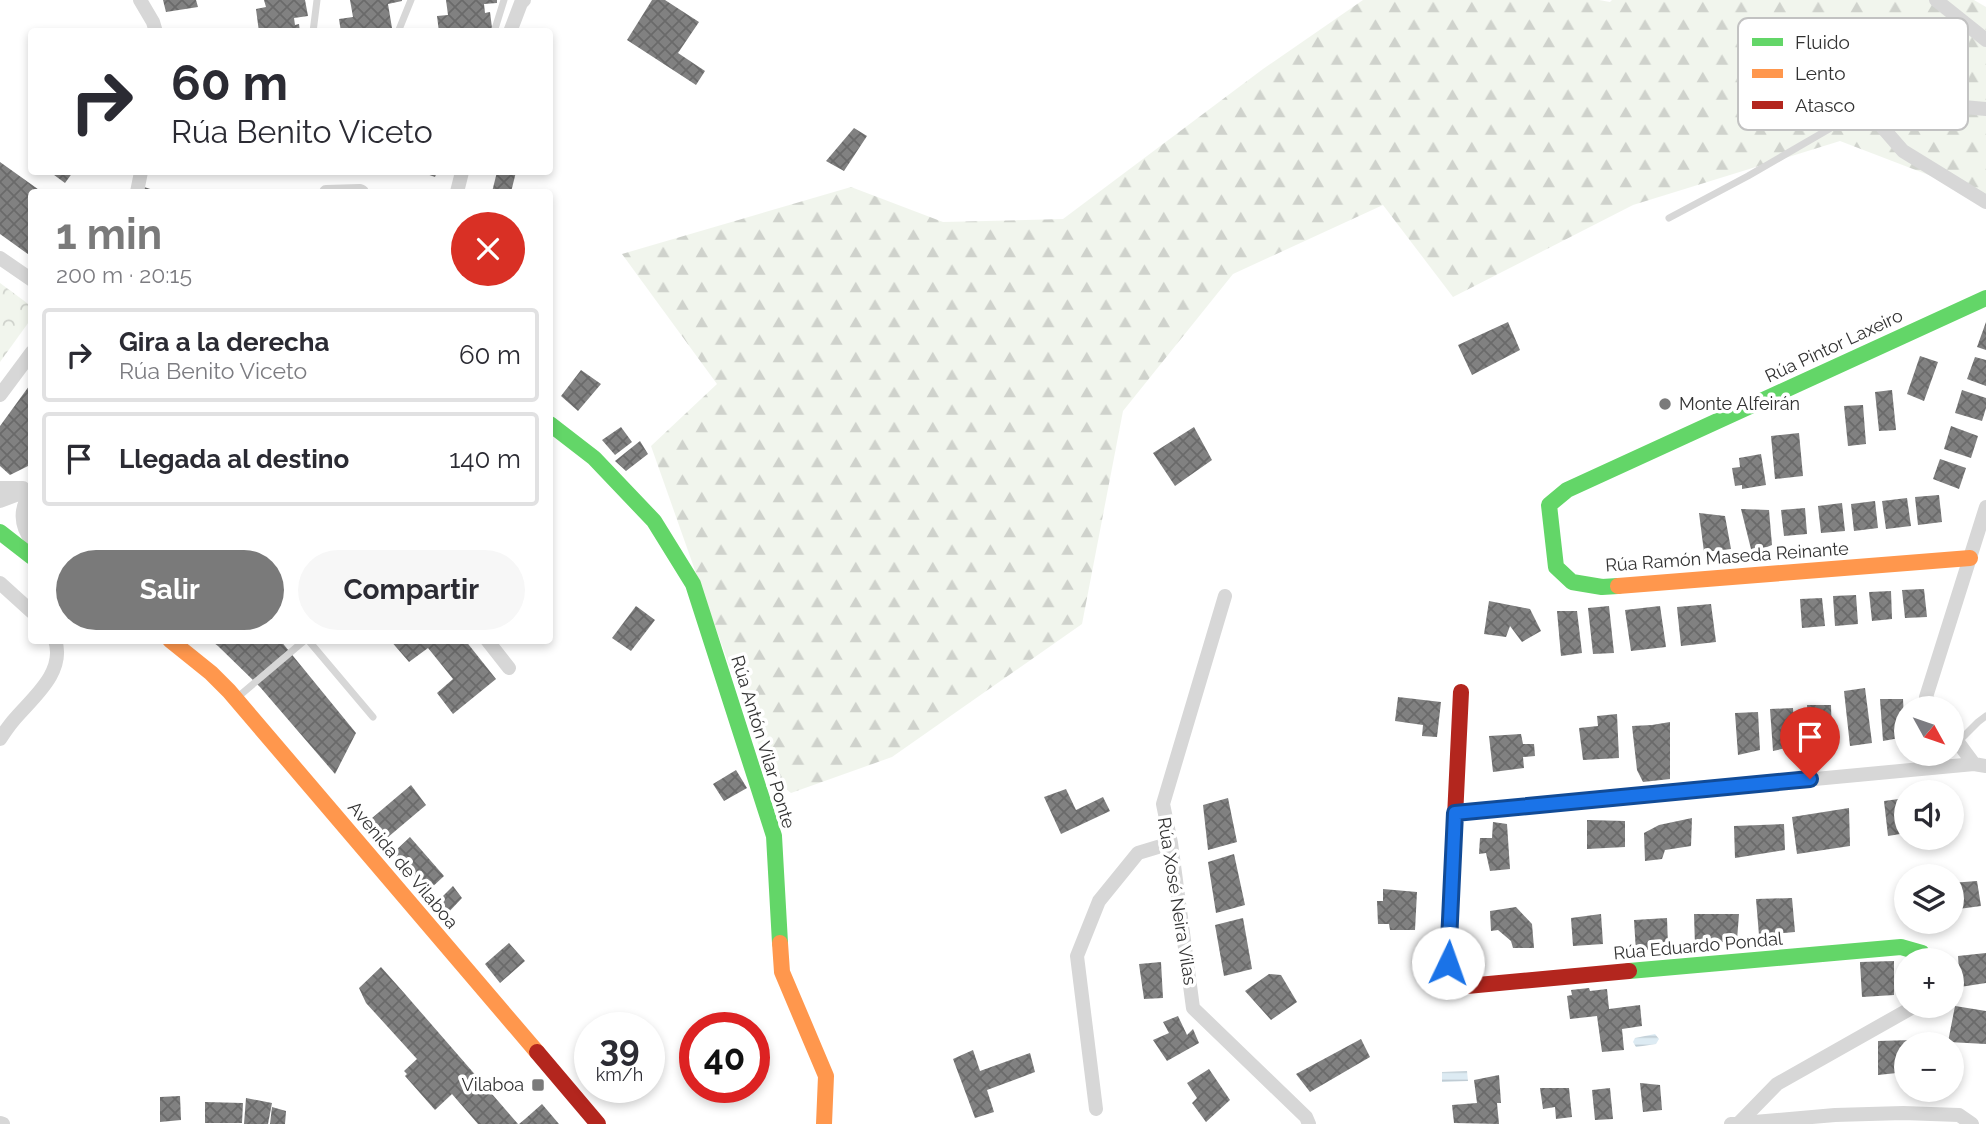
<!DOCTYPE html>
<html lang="es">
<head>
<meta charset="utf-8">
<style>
  body { margin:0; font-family:Raleway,sans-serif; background:#f7f7f7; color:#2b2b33; height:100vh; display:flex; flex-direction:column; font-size:26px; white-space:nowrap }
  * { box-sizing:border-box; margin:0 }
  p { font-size:23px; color:#7c7c81 }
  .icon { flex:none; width:38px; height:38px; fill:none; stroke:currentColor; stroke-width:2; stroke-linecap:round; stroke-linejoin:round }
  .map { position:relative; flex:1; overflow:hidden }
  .sheet { position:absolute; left:28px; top:189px; width:525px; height:455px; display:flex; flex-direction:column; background:#fff; border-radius:7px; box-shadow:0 4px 10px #0003 }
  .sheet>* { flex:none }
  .top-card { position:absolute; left:28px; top:28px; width:525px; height:147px; border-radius:7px; box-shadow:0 4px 10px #0003; background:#fff; color:#2b2b33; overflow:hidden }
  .needle { width:46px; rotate:130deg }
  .tools { position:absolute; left:1894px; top:696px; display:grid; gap:14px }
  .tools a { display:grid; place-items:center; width:70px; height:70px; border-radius:50%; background:#fff; box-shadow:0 4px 10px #0003; font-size:35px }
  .speed { position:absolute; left:574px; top:1012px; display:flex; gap:14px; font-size:35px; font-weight:700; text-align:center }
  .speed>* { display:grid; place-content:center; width:91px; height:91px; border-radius:50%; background:#fff; box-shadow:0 4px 10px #0003; line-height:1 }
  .speed small { font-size:18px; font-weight:400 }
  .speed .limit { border:10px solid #d22; background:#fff; color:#111 }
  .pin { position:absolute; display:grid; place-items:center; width:60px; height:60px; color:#fff; margin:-72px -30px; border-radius:50% 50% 50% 0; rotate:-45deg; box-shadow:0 0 7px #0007 }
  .pin .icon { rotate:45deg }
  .me { position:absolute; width:77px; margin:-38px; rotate:3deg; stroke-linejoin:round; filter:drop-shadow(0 0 5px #0008) }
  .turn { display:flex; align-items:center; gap:24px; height:147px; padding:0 28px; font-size:32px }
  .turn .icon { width:91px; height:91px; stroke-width:2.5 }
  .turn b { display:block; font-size:49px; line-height:60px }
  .round { display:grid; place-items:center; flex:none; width:74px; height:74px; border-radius:37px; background:#f7f7f7 }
  .overview { display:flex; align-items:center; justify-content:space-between; height:119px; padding:0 28px }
  h1 { font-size:42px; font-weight:700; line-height:52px; color:#7a7a7a }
  .action { display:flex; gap:14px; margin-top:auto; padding:14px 28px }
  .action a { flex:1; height:80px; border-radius:42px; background:#7a7a7a; color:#fff; font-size:28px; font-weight:700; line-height:80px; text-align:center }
  .action a+a { background:#f7f7f7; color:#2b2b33 }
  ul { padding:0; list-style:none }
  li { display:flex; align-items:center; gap:21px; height:94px; margin:0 14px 10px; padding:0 14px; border:4px solid #e1e1e2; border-radius:7px }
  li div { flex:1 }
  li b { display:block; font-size:26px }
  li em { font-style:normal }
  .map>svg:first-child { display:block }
  .forest { fill:url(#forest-firs) }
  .park { fill:url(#park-crowns) }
  .water { fill:url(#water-rules) }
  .building { fill:url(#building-cross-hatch) }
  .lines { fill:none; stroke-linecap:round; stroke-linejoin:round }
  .lane { stroke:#d7d7d7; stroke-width:7 }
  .street { stroke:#d7d7d7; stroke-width:14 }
  .fast { stroke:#63d668; stroke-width:16 }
  .slow { stroke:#ff974d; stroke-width:16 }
  .jam { stroke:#b3261e; stroke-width:16 }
  .route-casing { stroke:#114b97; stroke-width:18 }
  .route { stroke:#1a73e8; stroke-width:12 }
  .poi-dot { fill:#7a7a7a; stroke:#fff; stroke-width:2.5 }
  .labels { text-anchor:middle; stroke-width:7; stroke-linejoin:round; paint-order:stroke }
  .street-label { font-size:18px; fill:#333; stroke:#fff }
  .poi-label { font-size:18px; fill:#333; stroke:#fff; text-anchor:start }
  .key { fill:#fff; stroke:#c2c2c2; stroke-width:2 }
  .key-label { font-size:19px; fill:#333 }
</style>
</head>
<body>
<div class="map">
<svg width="1986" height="1124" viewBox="0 0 1986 1124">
  <defs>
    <pattern id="forest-firs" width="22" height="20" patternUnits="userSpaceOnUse" patternTransform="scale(1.75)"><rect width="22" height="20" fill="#f1f5ed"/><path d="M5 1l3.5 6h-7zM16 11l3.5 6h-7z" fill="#cfd2cc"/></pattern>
    <pattern id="park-crowns" width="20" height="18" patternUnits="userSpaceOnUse" patternTransform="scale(1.75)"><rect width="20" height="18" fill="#f1f5ed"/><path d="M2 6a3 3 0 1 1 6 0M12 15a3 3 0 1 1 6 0" fill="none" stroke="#cfd2cc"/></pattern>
    <pattern id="water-rules" width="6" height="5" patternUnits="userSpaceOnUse" patternTransform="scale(1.75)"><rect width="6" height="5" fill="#ddebf3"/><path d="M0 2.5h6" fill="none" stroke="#becad1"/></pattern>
    <pattern id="building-cross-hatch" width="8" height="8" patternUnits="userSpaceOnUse" patternTransform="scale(1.75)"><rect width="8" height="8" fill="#818181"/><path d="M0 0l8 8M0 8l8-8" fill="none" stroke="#6a6a6a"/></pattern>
  </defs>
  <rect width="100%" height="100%" fill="#fff"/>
  <path class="forest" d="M1363 0H1599L1610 2 1612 0H1974L1986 7V197L1840 141 1633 205 1453 297 1383 205 1233 274 1123 411 1082 624 892 757 791 793 770 776 709 610 651 446 717 384 622 254 851 187 943 222 1063 219 1263 69Z"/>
  <path class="park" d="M0 283 31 306V319L0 362Z"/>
  <path class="water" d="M1655 1034 1659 1039 1656 1044 1636 1047 1633 1042 1635 1038Z
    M1467 1071 1468 1081 1442 1082V1072Z"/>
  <path class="building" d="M163 0H196L198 7 166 12Z
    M264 0H305L308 16 294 18 295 25 299 24 300 32H259L256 9 266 7Z
    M350 0H402V1L388 4 392 28 379 30V32H341L339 19 353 17Z
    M446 0H497V3L484 4 485 13 490 12 492 28 477 30V32H439L437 16 448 15Z
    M652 0H665L699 22 678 53 705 71 696 85 627 40Z
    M854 128 867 136 844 171 826 161Z
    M0 162 42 192H32V257L0 234Z
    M50 172H73L65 183Z
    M421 172H437L435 177Z
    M497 172H516L511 192H492Z
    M144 187 160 192H142Z
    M1508 322 1520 350 1472 375 1458 345Z
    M1986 322V350L1977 347Z
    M1920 356 1938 362 1924 401 1907 394Z
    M1975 357 1986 360V386L1967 379Z
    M581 370 601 384 578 411 561 396Z
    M32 382V464L10 475 0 466V426Z
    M1892 390 1896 430 1879 431 1875 392Z
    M1962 390 1986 398V408L1982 421 1955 413Z
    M1863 405 1866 444 1848 446 1844 406Z
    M1951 426 1978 436 1971 458 1944 449Z
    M621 427 632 442 615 455 602 440Z
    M1194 427 1212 460 1175 486 1153 453Z
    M1799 433 1803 476 1775 479 1771 436Z
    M640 441 648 454 626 471 615 461Z
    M1761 454 1766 485 1742 489V485L1735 486 1732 468 1740 467 1739 458Z
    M1940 459 1966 468 1959 489 1933 479Z
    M1939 495 1942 522 1918 525 1915 497Z
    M1907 498 1911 526 1886 529 1882 501Z
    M1875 501 1878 528 1854 531 1851 504Z
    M1842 503 1845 531 1821 533 1818 506Z
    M1805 508 1807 534 1784 536 1781 510Z
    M1741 509 1769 510 1772 545 1752 553Z
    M1699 513 1725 516 1731 549 1704 552Z
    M1924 589 1927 617 1905 618 1902 590Z
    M1891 591 1892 619 1872 621 1869 592Z
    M1856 595 1858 624 1835 626 1833 596Z
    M1822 598 1825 626 1802 628 1800 599Z
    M1489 601 1530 609 1541 631 1522 642 1510 626 1506 637 1484 634Z
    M1711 604 1716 642 1681 646 1677 607Z
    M636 606 655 620 631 651 612 638Z
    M1609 606 1614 653 1593 654 1588 608Z
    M1660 606 1666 647 1631 651 1625 610Z
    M1557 611H1577L1582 653 1561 656Z
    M210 640H280L356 733 335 774 260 687 218 646Z
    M390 640H465L496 679 453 714 437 693 453 679 428 648 409 662Z
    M1865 688 1872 743 1850 746 1844 691Z
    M1398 697 1441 702 1437 737 1422 736 1423 725 1395 721Z
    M1880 699H1903L1905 737 1883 741Z
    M1807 705H1831L1832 742 1810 747Z
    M1793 708 1795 746 1773 751 1770 709Z
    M1758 712 1760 750 1738 755 1735 713Z
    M1617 714 1619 758 1583 760 1579 728 1598 726 1597 716Z
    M1670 722V779L1643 782 1637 770 1632 726 1652 725Z
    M1521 734 1523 744H1534L1535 756 1523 757 1524 768 1493 772 1489 736Z
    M736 770 747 788 724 801 713 784Z
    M411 785 426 805 381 843 365 824Z
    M1066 789 1076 810 1103 797 1110 811 1061 834 1044 797Z
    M1228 798 1237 842 1208 850 1203 805Z
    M1906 798V833L1888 836 1884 801Z
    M1849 808 1850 846 1797 854 1792 817Z
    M1692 818 1691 846 1665 850 1662 859 1645 861 1644 833 1659 825Z
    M1587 820 1625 821V847L1587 849Z
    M1493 822 1507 824 1510 869 1490 871 1486 853 1479 854 1480 838H1492Z
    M1784 824 1785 850 1735 858 1734 826Z
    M410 837 444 876 428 891 393 853Z
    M1234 854 1245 905 1216 913 1208 862Z
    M1977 881 1981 906 1951 910V883Z
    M453 886 462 898 445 916 434 905Z
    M1383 889 1417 892 1415 930H1390L1389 924H1378L1377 901H1383Z
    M1792 898 1795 932 1759 935 1756 899Z
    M1516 907 1532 924 1534 948H1513L1511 941 1498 930 1491 931 1490 911Z
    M1601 914 1603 944 1573 946 1571 918Z
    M1694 914H1739L1737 940 1695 946Z
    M1243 918 1252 969 1224 976 1215 925Z
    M1667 918 1668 946 1636 952 1634 920Z
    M509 943 525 961 500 983 485 964Z
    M1986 953V983L1960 987 1958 956Z
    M1894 961V995L1862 997 1860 962Z
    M1161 962 1163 998 1144 999 1139 964Z
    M381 967 405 994 518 1124H478L452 1094 435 1110 405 1076 407 1074 404 1071 417 1059 366 1003 359 988Z
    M1269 974 1281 975 1297 1002 1271 1020 1245 991Z
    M1589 988 1590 991 1607 989 1609 1009 1640 1005 1642 1026 1622 1029 1624 1050 1602 1052 1597 1016 1570 1019 1567 996 1572 995 1571 990Z
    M1955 1006 1986 1011V1044L1948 1042Z
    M1178 1016 1187 1035 1193 1029 1199 1043 1167 1061 1153 1040 1169 1033 1163 1022Z
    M1361 1039 1370 1057 1310 1092 1296 1074Z
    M1913 1040V1045H1906V1072L1878 1075V1041Z
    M973 1050 980 1071 1030 1053 1035 1072 987 1090 994 1112 975 1118 953 1059Z
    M1209 1069 1230 1100 1206 1122 1192 1103 1197 1098 1187 1083Z
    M1499 1075 1501 1103H1497L1499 1124 1454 1123 1452 1105 1477 1103 1474 1080Z
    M1640 1083 1660 1085 1662 1110 1643 1112Z
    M1540 1088H1569L1572 1117 1556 1119 1555 1107 1543 1109Z
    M1610 1088 1613 1119 1595 1120 1592 1090Z
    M180 1096 181 1120 160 1122V1097Z
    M246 1098 272 1103 268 1124H244Z
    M205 1102 243 1103 242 1123H205Z
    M542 1104 559 1124H519L525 1119Z
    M272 1107 286 1111 285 1124H270Z"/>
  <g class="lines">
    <path class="lane" d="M313 32 317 0
      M398 32 411 0
      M494 32 504 0
      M1669 218 1748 176 1848 118 1876 120
      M308 640 373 717
      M239 696 305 640
      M1958 742 1978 722 1986 716"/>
    <path class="street" d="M140 0 153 22 156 32
      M1936 0 1986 40
      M510 32 521 3 524 0
      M1986 109 1919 103 1876 120 1903 151 1986 202
      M137 192 141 172
      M326 192 360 191 362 192
      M457 192 462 172
      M0 258 32 280
      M0 395 32 352
      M0 488H23
      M32 492C19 507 20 526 32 541
      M0 501 32 489
      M0 583 32 612
      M1225 596 1163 804 1171 843 1193 1008 1306 1117 1309 1124
      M487 640 509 668
      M1934 709 1926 697 1986 507
      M1951 733 1974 764
      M0 739C4 733 8 727 13 721 31 699 66 673 55 640
      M1455 813 1974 764 1986 766
      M1096 1109 1077 956 1099 901 1138 853 1171 843
      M0 1123 3 1124
      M1739 1123 1777 1084 1915 1006
      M1731 1124 1835 1115 1903 1113 1959 1115 1972 1124"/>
    <path class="fast" d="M550 424 594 458 654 521 693 584 774 836 780 943
      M0 532 32 557
      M1618 586 1602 587 1572 582 1556 567 1549 505 1567 490 1986 298
      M1629 971 1901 947 1922 953 1928 961"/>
    <path class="slow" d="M1618 586 1970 558
      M170 640 211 673 229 691 537 1052
      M780 943 782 972 826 1076 824 1124"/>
    <path class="jam" d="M1461 692 1448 963C1450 975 1456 981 1467 986L1629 971
      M537 1052 598 1124"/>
  </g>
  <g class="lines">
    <g class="route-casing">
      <path id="route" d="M1448 963 1455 813 1810 779"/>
    </g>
    <use href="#route" class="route"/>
  </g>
  <g class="poi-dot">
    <circle cx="1665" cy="404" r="7"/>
    <rect x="531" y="1078" width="14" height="14" rx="3.5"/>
  </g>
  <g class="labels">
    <g class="street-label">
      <text transform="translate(1834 346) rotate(-25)" y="6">Rúa Pintor Laxeiro</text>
      <text transform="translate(1727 557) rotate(-4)" y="6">Rúa Ramón Maseda Reinante</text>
      <text transform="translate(763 742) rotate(73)" y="6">Rúa Antón Vilar Ponte</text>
      <text transform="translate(403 865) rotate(50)" y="6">Avenida de Vilaboa</text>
      <text transform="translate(1177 901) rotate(81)" y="6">Rúa Xosé Neira Vilas</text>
      <text transform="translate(1698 946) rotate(-5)" y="6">Rúa Eduardo Pondal</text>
    </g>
    <g class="poi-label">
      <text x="1679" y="410">Monte Alfeirán</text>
      <text x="524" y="1091" text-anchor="end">Vilaboa</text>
    </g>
  </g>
  <rect x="1738" y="18" width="230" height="112" rx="10" class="key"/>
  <rect x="1752" y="38" width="31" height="8" fill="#63d668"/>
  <rect x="1752" y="69" width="31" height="9" fill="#ff974d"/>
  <rect x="1752" y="101" width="31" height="8" fill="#b3261e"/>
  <g class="key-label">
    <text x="1795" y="49">Fluido</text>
    <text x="1795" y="80">Lento</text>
    <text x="1795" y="112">Atasco</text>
  </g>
</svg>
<div class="tools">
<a><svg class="needle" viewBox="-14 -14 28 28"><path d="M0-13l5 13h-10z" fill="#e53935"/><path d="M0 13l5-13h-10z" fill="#7c7c81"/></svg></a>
<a><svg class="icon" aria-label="sound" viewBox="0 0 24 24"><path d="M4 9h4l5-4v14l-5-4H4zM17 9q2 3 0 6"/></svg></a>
<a><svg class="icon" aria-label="layers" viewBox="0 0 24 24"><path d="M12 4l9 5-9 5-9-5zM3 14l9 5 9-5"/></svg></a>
<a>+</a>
<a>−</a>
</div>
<div class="speed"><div>39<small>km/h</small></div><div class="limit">40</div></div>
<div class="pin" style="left:1810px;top:779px;background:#d93025"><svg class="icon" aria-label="arrive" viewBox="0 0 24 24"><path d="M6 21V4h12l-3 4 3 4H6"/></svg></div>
<svg class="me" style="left:1448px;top:963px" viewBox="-20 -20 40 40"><circle r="19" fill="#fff"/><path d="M0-13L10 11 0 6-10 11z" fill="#1a73e8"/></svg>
<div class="top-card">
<div class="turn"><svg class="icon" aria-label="right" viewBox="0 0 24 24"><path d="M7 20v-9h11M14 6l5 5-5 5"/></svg><div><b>60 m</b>Rúa Benito Viceto</div></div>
</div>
<section class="sheet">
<div class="overview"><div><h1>1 min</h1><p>200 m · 20:15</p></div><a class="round" style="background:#d93025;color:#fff"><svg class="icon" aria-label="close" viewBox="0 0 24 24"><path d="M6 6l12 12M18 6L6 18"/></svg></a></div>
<ul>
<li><svg class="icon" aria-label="right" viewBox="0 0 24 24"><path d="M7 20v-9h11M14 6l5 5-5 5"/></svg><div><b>Gira a la derecha</b><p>Rúa Benito Viceto</p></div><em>60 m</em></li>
<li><svg class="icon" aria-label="arrive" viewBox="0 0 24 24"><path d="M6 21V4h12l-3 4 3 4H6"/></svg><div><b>Llegada al destino</b></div><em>140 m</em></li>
</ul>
<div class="action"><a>Salir</a><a>Compartir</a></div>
</section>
</div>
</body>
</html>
